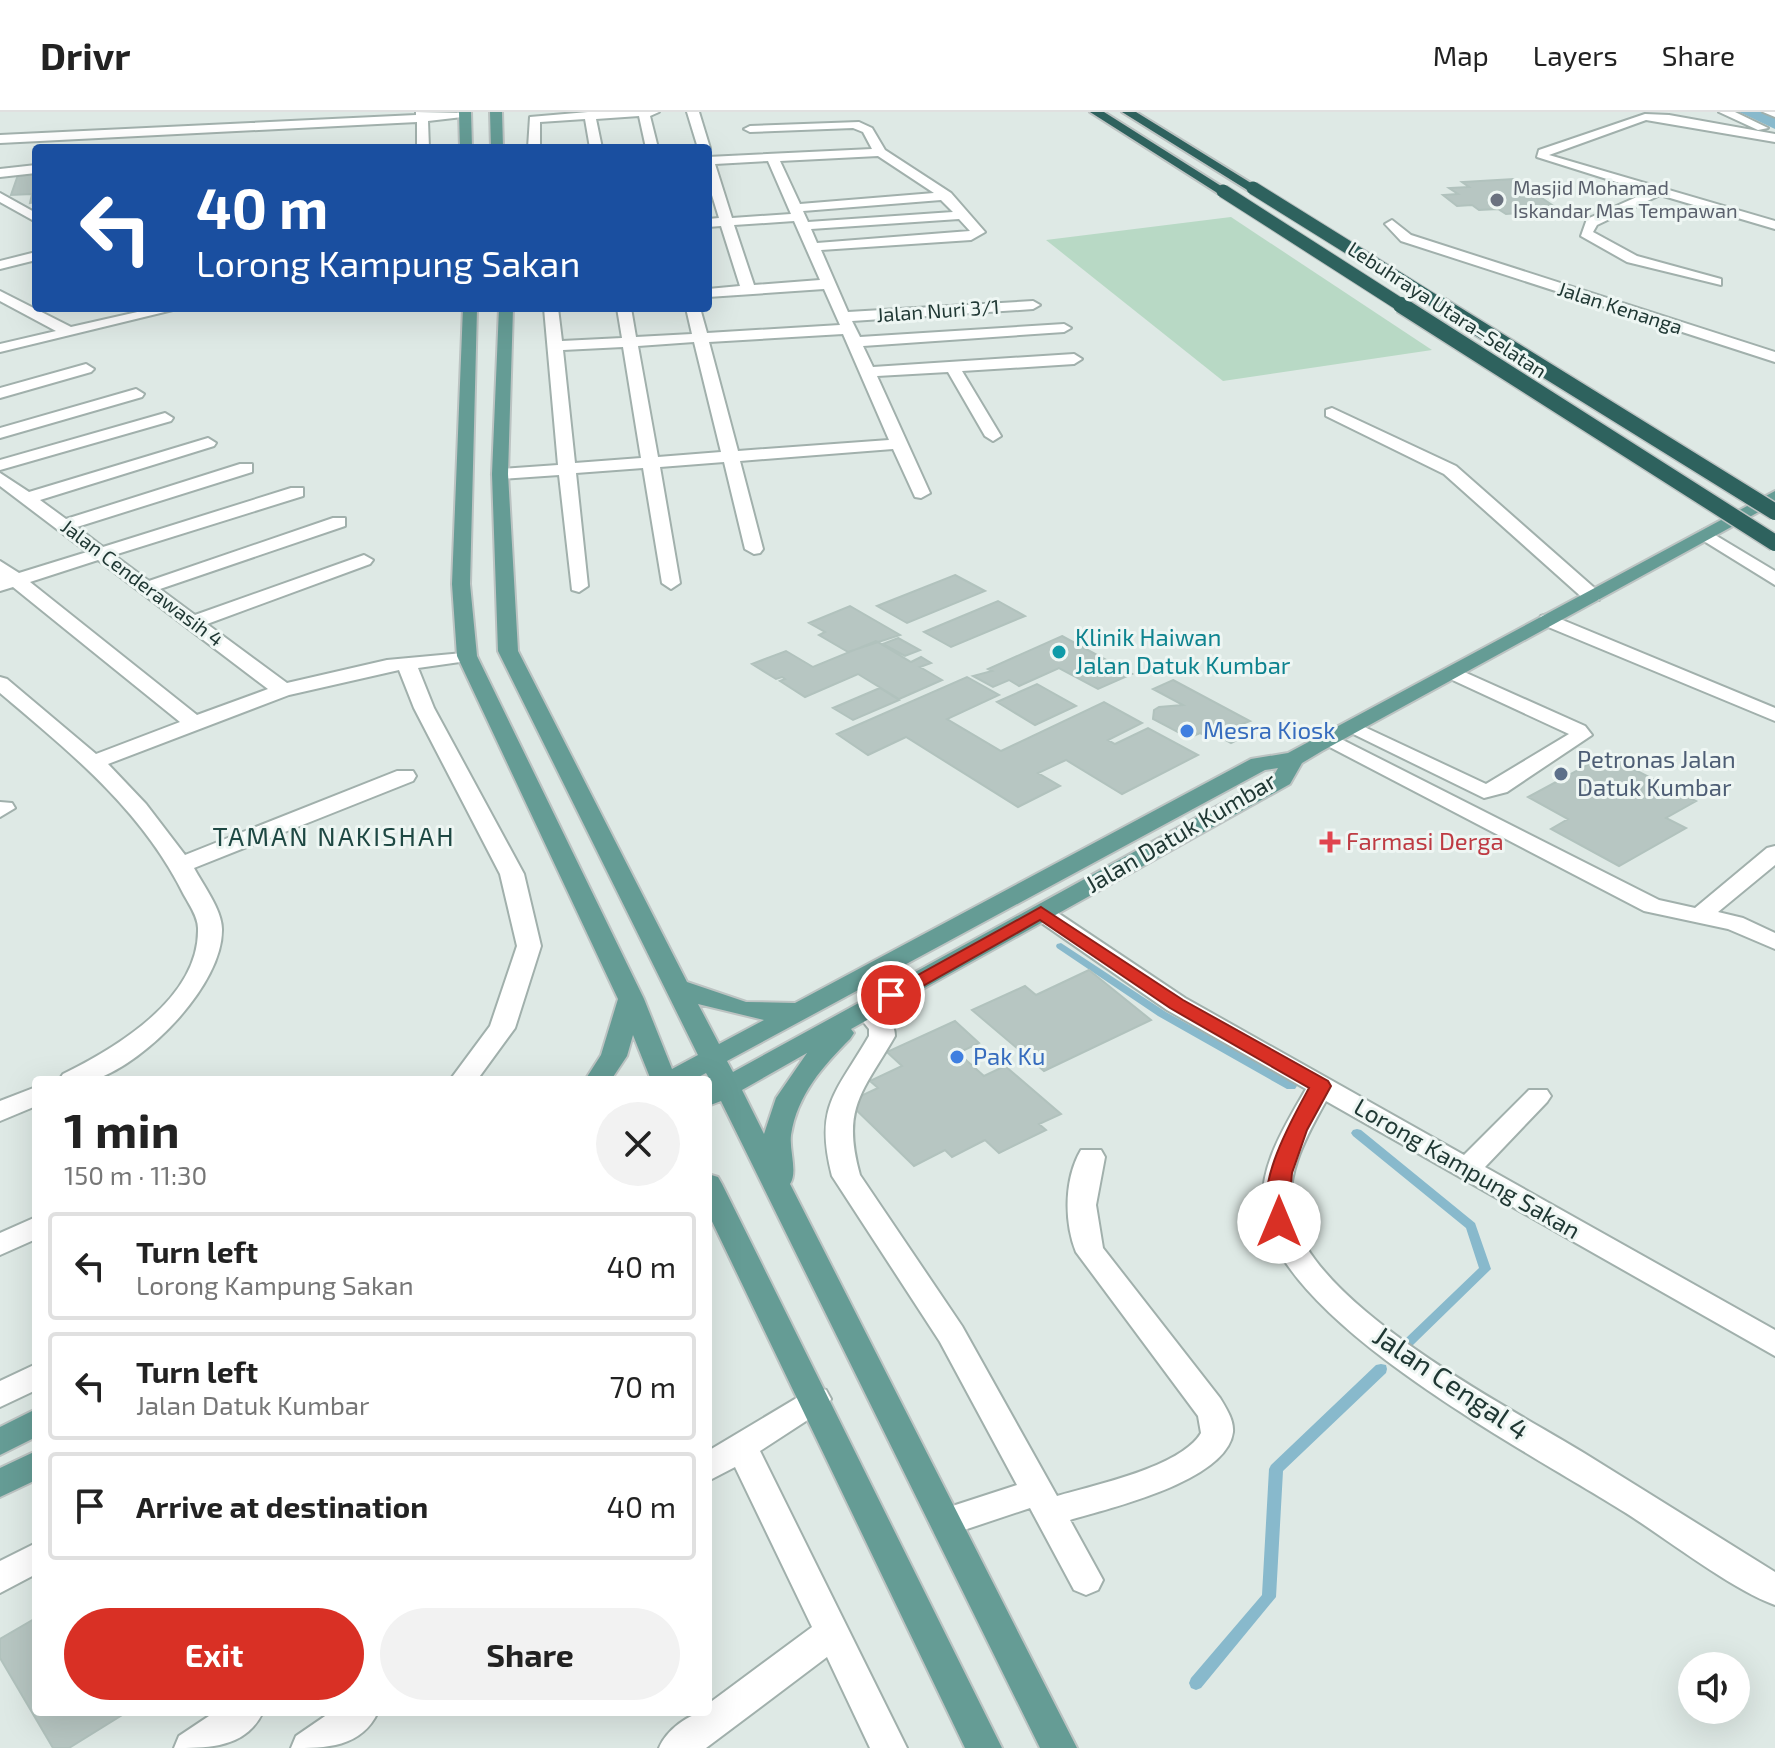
<!DOCTYPE html>
<html lang="en">
<head>
<meta charset="utf-8">
<style>
  body { margin:0; font-family:"Exo 2",sans-serif; background:#f2f2f2; color:#222; height:100vh; display:flex; flex-direction:column; font-size:30px; white-space:nowrap }
  * { box-sizing:border-box; margin:0 }
  p { font-size:26px; color:#767676 }
  .icon { flex:none; width:44px; height:44px; fill:none; stroke:currentColor; stroke-width:2; stroke-linecap:round; stroke-linejoin:round }
  .map { position:relative; flex:1; overflow:hidden }
  .panel { position:absolute; left:32px; top:964px; width:680px; height:640px; display:flex; flex-direction:column; background:#fff; border-radius:8px; box-shadow:0 8px 32px #0002 }
  .panel>* { flex:none }
  .guide { position:absolute; left:32px; top:32px; width:680px; height:168px; border-radius:8px; box-shadow:0 8px 32px #0002; background:#1a4fa0; color:#fff; overflow:hidden }
  .controls { position:absolute; left:1678px; top:1540px; display:grid; gap:16px }
  .controls a { display:grid; place-items:center; width:72px; height:72px; border-radius:50%; background:#fff; box-shadow:0 8px 32px #0002; font-size:40px }
  .pin { position:absolute; display:grid; place-items:center; width:68px; height:68px; color:#fff; margin:-34px; border:4px solid #fff; border-radius:50%; box-shadow:0 2px 8px #0007 }
  .me { position:absolute; width:88px; margin:-44px; rotate:0deg; stroke-linejoin:round; filter:drop-shadow(0 0 6px #0008) }
  .turn { display:flex; align-items:center; gap:28px; height:168px; padding:0 32px; font-size:36px }
  .turn .icon { width:104px; height:104px; stroke-width:2.5 }
  .turn b { display:block; font-size:56px; line-height:68px }
  .round { display:grid; place-items:center; flex:none; width:84px; height:84px; border-radius:42px; background:#f2f2f2 }
  .head { display:flex; align-items:center; justify-content:space-between; height:136px; padding:0 32px }
  h1 { font-size:48px; font-weight:700; line-height:60px }
  .button { display:flex; gap:16px; margin-top:auto; padding:16px 32px }
  .button a { flex:1; height:92px; border-radius:48px; background:#d93025; color:#fff; font-size:32px; font-weight:700; line-height:92px; text-align:center }
  .button a+a { background:#f2f2f2; color:#222 }
  ul { padding:0; list-style:none }
  li { display:flex; align-items:center; gap:24px; height:108px; margin:0 16px 12px; padding:0 16px; border:4px solid #e0e0e0; border-radius:8px }
  li div { flex:1 }
  li b { display:block; font-size:30px }
  li em { font-style:normal }
  header { display:flex; align-items:center; gap:48px; box-sizing:border-box; height:112px; padding:0 40px; background:#fff; border-bottom:2px solid #e0e0e0 }
  header strong { font-size:38px }
  nav { display:flex; gap:44px; margin-inline-start:auto; font-size:28px }
  .map>svg:first-child { display:block }
  .green { fill:#b8d9c5 }
  .lines { fill:none; stroke-linecap:round; stroke-linejoin:round }
  .stream { fill:#88b9cc; fill-rule:evenodd }
  .canal { fill:#88b9cc; fill-rule:evenodd }
  .building { fill:#b7c6c2; stroke:#b1c2bd; stroke-width:2 }
  .minor-casing { stroke:#a1b0ac; stroke-width:4 }
  .major-casing { stroke:#bcc3c2; stroke-width:4 }
  .highway-casing { stroke:#bcc3c2; stroke-width:4 }
  .minor { fill:#fff; fill-rule:evenodd }
  .major { fill:#659c95; fill-rule:evenodd }
  .highway { fill:#2e625e; fill-rule:evenodd }
  .highway-bridge-far1-casing { stroke:#bcc3c2; stroke-width:15; stroke-linecap:butt }
  .highway-bridge-casing { stroke:#bcc3c2; stroke-width:19; stroke-linecap:butt }
  .highway-bridge-far1 { stroke:#2e625e; stroke-width:13 }
  .highway-bridge { stroke:#2e625e; stroke-width:16 }
  .route { fill:#d93025; stroke:#8d1f18; stroke-width:2 }
  .worship-dot { fill:#6b7280; stroke:#eef6f3; stroke-width:3 }
  .culture-dot { fill:#0f9aa8; stroke:#eef6f3; stroke-width:3 }
  .shop-dot { fill:#3f7fe0; stroke:#eef6f3; stroke-width:3 }
  .service-dot { fill:#5c6f8a; stroke:#eef6f3; stroke-width:3 }
  .health-dot { fill:#e0444e; stroke:#eef6f3; stroke-width:3 }
  .labels { text-anchor:middle; stroke-width:6; stroke-linejoin:round; paint-order:stroke }
  .far-worship-label { font-size:20px; fill:#5b616d; stroke:#eef6f3; text-anchor:start }
  .far-street-label { font-size:20px; fill:#203834; stroke:#eef6f3 }
  .culture-label { font-size:24px; fill:#0d838f; stroke:#eef6f3; text-anchor:start }
  .shop-label { font-size:24px; fill:#366cbe; stroke:#eef6f3; text-anchor:start }
  .service-label { font-size:24px; fill:#4e5e75; stroke:#eef6f3; text-anchor:start }
  .street-label { font-size:24px; fill:#203834; stroke:#eef6f3 }
  .health-label { font-size:24px; fill:#be3a42; stroke:#eef6f3; text-anchor:start }
  .neighbourhood-label { font-size:26px; letter-spacing:2px; fill:#1e4843; stroke:#eef6f3 }
  .near-street-label { font-size:28px; fill:#203834; stroke:#eef6f3 }
</style>
</head>
<body>
<header>
<strong>Drivr</strong>
<nav><a>Map</a><a>Layers</a><a>Share</a></nav>
</header>
<div class="map">
<svg width="1775" height="1636" viewBox="0 0 1775 1636">
  <rect width="100%" height="100%" fill="#dee9e5"/>
  <path class="green" d="M1231 105 1432 238 1223 269 1046 128Z"/>
  <g class="lines">
    <path class="stream" d="M1061 831 1166 900 1295 971 1297 974 1295 977H1287L1158 904 1057 836 1056 834 1057 832Z
      M1357 1017 1361 1018 1475 1111 1491 1157 1413 1233 1409 1235 1405 1233 1403 1230 1405 1227 1479 1156 1466 1116 1353 1024 1351 1021 1353 1018Z
      M1381 1252 1386 1253 1387 1257 1386 1261 1283 1359 1276 1485 1201 1576 1196 1578 1191 1576 1189 1571 1191 1566 1262 1483 1269 1357 1271 1353 1376 1253Z"/>
    <path class="canal" d="M1739 0H1761L1775 6V17Z"/>
  </g>
  <path class="building" d="M36 62V90L30 91 32 82 11 83 18 63Z
    M1514 67 1552 93 1527 95 1535 100 1506 102 1498 97 1479 98 1472 93 1457 94 1443 83 1458 82 1449 76 1469 75 1462 70Z
    M955 463 985 479 907 511 877 494Z
    M998 489 1025 504 951 535 924 520Z
    M850 494 900 523 848 540 819 523 825 520 809 511Z
    M1062 524 1132 562 1098 577 1059 556 1019 574 1009 568 993 575 973 564 992 559 988 557Z
    M898 526 920 538 905 544 883 532Z
    M876 529 911 550 921 545 931 551 920 555 942 568 899 587 858 562 805 585 780 569 785 567 782 565 776 567 752 552 786 539 813 555Z
    M967 565 999 583 947 607 1001 639 1104 590 1142 611 1108 628 1115 632 1148 616 1198 643 1122 682 1066 648 1038 661 1060 674 1018 695 906 625 868 643 837 622Z
    M1173 568 1250 609 1242 612 1255 619 1231 631 1213 621 1206 624 1200 621 1189 626 1153 607 1154 598 1159 595 1183 593 1153 577Z
    M1037 572 1076 594 1035 613 997 590Z
    M880 576 899 588 853 608 833 596Z
    M1606 643 1696 689 1666 706 1686 716 1619 754 1551 717 1568 707 1528 685Z
    M1089 858 1151 908 1044 959 972 898 1025 874 1036 883Z
    M955 909 979 931 958 941 984 964 1005 954 1061 1002 1039 1012 1046 1018 999 1041 985 1028 952 1045 945 1038 914 1054 848 990 878 976 870 969 902 954 887 940Z
    M36 1506V1600H127L69 1636H53L0 1546V1527Z"/>
  <g class="lines">
    <g class="minor-casing">
      <path id="minor" d="M416 0 465 1 471 4 428 9 429 36H417V10L0 31V23L416 3Z
        M588 0H659L650 4 658 36H646L639 4 596 7 602 36H590L585 7 540 10V36H528L530 5Z
        M687 0H699L710 36 708 39 698 36Z
        M1719 0H1735L1768 16 1758 18Z
        M1763 0H1775V5Z
        M1645 2 1669 3 1775 22V30L1646 8 1549 43 1775 109V117L1660 83 1597 113 1593 120 1637 144 1721 167V173L1627 150 1581 124 1587 107 1648 80 1537 45 1539 38Z
        M859 10 872 16 885 38 951 81 985 120 971 128 821 138 848 200 1033 189 1040 193 1033 197 852 209 860 225 1064 212 1071 216 1064 220 863 234 873 255 1074 242 1082 247 1074 252 962 259 1001 324 993 329 985 324 948 260 877 264 930 381 921 386 915 385 893 337 740 349 763 437 760 441 754 442 745 437 724 350 660 355 680 471 671 477 662 471 643 356 576 361 588 474 579 480 572 478 559 363 500 367 492 362 500 357 558 353 544 196H558L562 229 622 226 617 196H631L636 225 692 222 686 196H700L707 221 840 213 824 177 708 185V177L740 174 721 114 708 115V107L719 106 708 70V45L872 37 863 20 853 16 750 20 744 17 750 14ZM878 44 934 81 800 92 780 49ZM768 49 791 102 732 106 715 52ZM941 88 953 100 808 110 803 99ZM959 107 970 119 817 131 811 117ZM794 109 820 168 754 173 734 113ZM843 222 889 328 738 339 709 230ZM694 230 721 340 658 345 638 234ZM623 235 641 346 575 351 563 238Z
        M36 53V61L0 65V57Z
        M0 81 36 101V110L0 90Z
        M1392 108 1411 123 1775 240V250L1401 129 1385 112Z
        M36 140V148L0 157V149Z
        M0 179 71 215 155 196H181L0 240V232L56 219 0 189Z
        M86 252 94 257 91 260 0 286V276Z
        M136 277 144 282 142 285 0 326V316Z
        M1332 296 1456 354 1599 480V488H1585L1444 362 1326 304V298Z
        M165 301 173 306 171 309 0 358V348Z
        M208 326 216 331 214 334 40 388 66 407 240 352H252V360L77 415 103 435 291 376H303V384L114 443 149 469 333 406H345V414L160 477 195 503 364 443 373 448 370 452 207 512 287 571 387 548 474 540 477 544 474 548 418 556 434 596 524 762 541 834 515 916 477 968H450L490 914 517 834 500 762 414 596 399 558 289 583 108 652 146 692 185 743 397 659H413L416 664 413 669 194 756C203 773 222 798 222 817 223 873 146 950 96 967 85 970 70 968 59 968L63 962C116 936 200 886 198 816 198 805 189 792 184 783 142 698 71 641 0 581V565L7 567 96 642 180 610 13 475 0 479V449L19 461 87 440 0 374V361L29 380ZM98 448 268 577 197 603 30 470Z
        M1705 417 1775 459V473L1699 426 1696 422Z
        M1548 502 1775 596V609L1541 512 1538 508 1541 504Z
        M1453 555 1585 614 1592 623 1507 680 1484 686 1341 616 1344 612H1358L1486 672 1569 622 1446 565 1443 561 1446 557Z
        M1329 621 1659 788 1695 796 1767 736 1775 734V753L1718 800 1743 806 1775 821V837L1728 817 1644 799 1322 631 1318 627Z
        M0 690 12 691 15 696 0 705Z
        M1041 793 1049 795 1185 886 1464 1043 1529 978H1547L1551 984 1547 990 1485 1055 1775 1218V1244L1326 989C1307 1023 1281 1068 1294 1109 1323 1199 1505 1293 1584 1341 1648 1381 1711 1420 1775 1460V1493C1731 1477 1667 1427 1626 1401 1531 1341 1293 1218 1265 1107 1254 1062 1284 1015 1306 977L1167 898 1033 805 1029 800Z
        M866 889C880 893 895 909 895 924 863 980 841 995 860 1063L962 1214 1057 1384C1095 1373 1181 1355 1201 1321L1198 1304 1076 1140C1064 1110 1064 1067 1081 1038H1101L1105 1045 1096 1093 1103 1136 1220 1286C1226 1296 1234 1308 1233 1320 1227 1369 1110 1396 1070 1408L1103 1468 1098 1478 1086 1483 1074 1478 1030 1396 946 1424 934 1420 929 1410 934 1400 1017 1373 940 1230 832 1064C814 994 836 981 869 924V917L853 897Z
        M36 975V994L0 1009V989Z
        M36 1105V1127L0 1143V1121Z
        M36 1252V1278L0 1295V1269Z
        M815 1275 826 1278 831 1287 826 1296 760 1339 907 1636H870L827 1545 706 1636H659C666 1619 689 1600 708 1600V1592L812 1515 735 1355 708 1369V1339Z
        M36 1431V1462L0 1481V1449Z
        M215 1600H263C246 1636 209 1636 174 1636L179 1624Z
        M331 1600H378C361 1636 326 1636 291 1636L296 1624Z"/>
    </g>
    <g class="major-casing">
      <path id="major" d="M459 0H471L472 36H460Z
        M490 0H502L503 36H491Z
        M463 196H477L470 472 477 544 644 887 672 957 698 943 498 539 492 362 499 196H513L508 362 518 539 687 870 746 890 795 891 1251 647 1288 641 1775 379V391L1322 639 1302 651 1290 672 851 917 854 921 850 927C823 954 797 983 791 1023 789 1038 798 1060 790 1072L1077 1636H1040L721 989 708 994V974L712 971 706 961 693 968H651L633 923 627 944 611 968H585L601 943 618 887 457 544 452 472ZM1278 656 1274 663 733 960 727 949 1265 658ZM698 892 764 908 719 932ZM807 941 776 986 764 1022 742 978Z
        M708 1062 718 1065 722 1072 1002 1636H965L708 1101Z
        M36 1297V1325L0 1343V1315Z
        M36 1339V1368L0 1385V1356Z"/>
    </g>
    <g class="highway-casing">
      <path id="highway" d="M1090 0H1104L1229 79 1219 82Z
        M1122 0H1136L1259 76 1249 79Z"/>
    </g>
    <use href="#minor" class="minor"/>
    <use href="#major" class="major"/>
    <use href="#highway" class="highway"/>
    <g class="highway-bridge-far1-casing">
      <path id="highway-bridge-far1" d="M1253 76 1444 195
        M1223 79 1404 195"/>
    </g>
    <g class="highway-bridge-casing">
      <path id="highway-bridge" d="M1401 193 1775 431
        M1441 193 1775 400"/>
    </g>
    <use href="#highway-bridge-far1" class="highway-bridge-far1"/>
    <use href="#highway-bridge" class="highway-bridge"/>
  </g>
  <path class="route" d="M1041 795 1183 888 1328 969 1331 974 1307 1018 1292 1061 1287 1115H1272C1251 1078 1291 1009 1309 976L1170 896 1040 808 898 888H884L882 883Z"/>
  <circle class="worship-dot" cx="1497" cy="88" r="8"/>
  <circle class="culture-dot" cx="1059" cy="540" r="8"/>
  <g class="shop-dot">
    <circle cx="1187" cy="619" r="8"/>
    <circle cx="957" cy="945" r="8"/>
  </g>
  <circle class="service-dot" cx="1561" cy="662" r="8"/>
  <path class="health-dot" d="M1326 718h8v8h8v8h-8v8h-8v-8h-8v-8h8z"/>
  <g class="labels">
    <g class="far-worship-label">
      <text x="1513" y="83">Masjid Mohamad<tspan x="1513" dy="23">Iskandar Mas Tempawan</tspan></text>
    </g>
    <g class="far-street-label">
      <text transform="translate(1620 196) rotate(18)" y="7">Jalan Kenanga</text>
      <text transform="translate(1447 198) rotate(33)" y="7">Lebuhraya Utara–Selatan</text>
      <text transform="translate(938 199) rotate(-4)" y="7">Jalan Nuri 3/1</text>
      <text transform="translate(142 471) rotate(37)" y="7">Jalan Cenderawasih 4</text>
    </g>
    <g class="culture-label">
      <text x="1075" y="534">Klinik Haiwan<tspan x="1075" dy="28">Jalan Datuk Kumbar</tspan></text>
    </g>
    <g class="shop-label">
      <text x="1203" y="627">Mesra Kiosk</text>
      <text x="973" y="953">Pak Ku</text>
    </g>
    <g class="service-label">
      <text x="1577" y="656">Petronas Jalan<tspan x="1577" dy="28">Datuk Kumbar</tspan></text>
    </g>
    <g class="street-label">
      <text transform="translate(1181 721) rotate(-30)" y="8">Jalan Datuk Kumbar</text>
      <text transform="translate(1467 1057) rotate(30)" y="8">Lorong Kampung Sakan</text>
    </g>
    <g class="health-label">
      <text x="1346" y="738">Farmasi Derga</text>
    </g>
    <g class="neighbourhood-label">
      <text x="334" y="734">TAMAN NAKISHAH</text>
    </g>
    <g class="near-street-label">
      <text transform="translate(1451 1271) rotate(34)" y="10">Jalan Cengal 4</text>
    </g>
  </g>
</svg>
<div class="controls">
<a><svg class="icon" aria-label="sound" viewBox="0 0 24 24"><path d="M4 9h4l5-4v14l-5-4H4zM17 9q2 3 0 6"/></svg></a>
</div>
<div class="pin" style="left:891px;top:883px;background:#d93025"><svg class="icon" aria-label="arrive" viewBox="0 0 24 24"><path d="M6 21V4h12l-3 4 3 4H6"/></svg></div>
<svg class="me" style="left:1279px;top:1110px" viewBox="-20 -20 40 40"><circle r="19" fill="#fff"/><path d="M0-13L10 11 0 6-10 11z" fill="#d93025"/></svg>
<div class="guide">
<div class="turn"><svg class="icon" aria-label="left" viewBox="0 0 24 24"><path d="M17 20v-9H6M10 6l-5 5 5 5"/></svg><div><b>40 m</b>Lorong Kampung Sakan</div></div>
</div>
<section class="panel">
<div class="head"><div><h1>1 min</h1><p>150 m · 11:30</p></div><a class="round"><svg class="icon" aria-label="close" viewBox="0 0 24 24"><path d="M6 6l12 12M18 6L6 18"/></svg></a></div>
<ul>
<li><svg class="icon" aria-label="left" viewBox="0 0 24 24"><path d="M17 20v-9H6M10 6l-5 5 5 5"/></svg><div><b>Turn left</b><p>Lorong Kampung Sakan</p></div><em>40 m</em></li>
<li><svg class="icon" aria-label="left" viewBox="0 0 24 24"><path d="M17 20v-9H6M10 6l-5 5 5 5"/></svg><div><b>Turn left</b><p>Jalan Datuk Kumbar</p></div><em>70 m</em></li>
<li><svg class="icon" aria-label="arrive" viewBox="0 0 24 24"><path d="M6 21V4h12l-3 4 3 4H6"/></svg><div><b>Arrive at destination</b></div><em>40 m</em></li>
</ul>
<div class="button"><a>Exit</a><a>Share</a></div>
</section>
</div>
</body>
</html>
